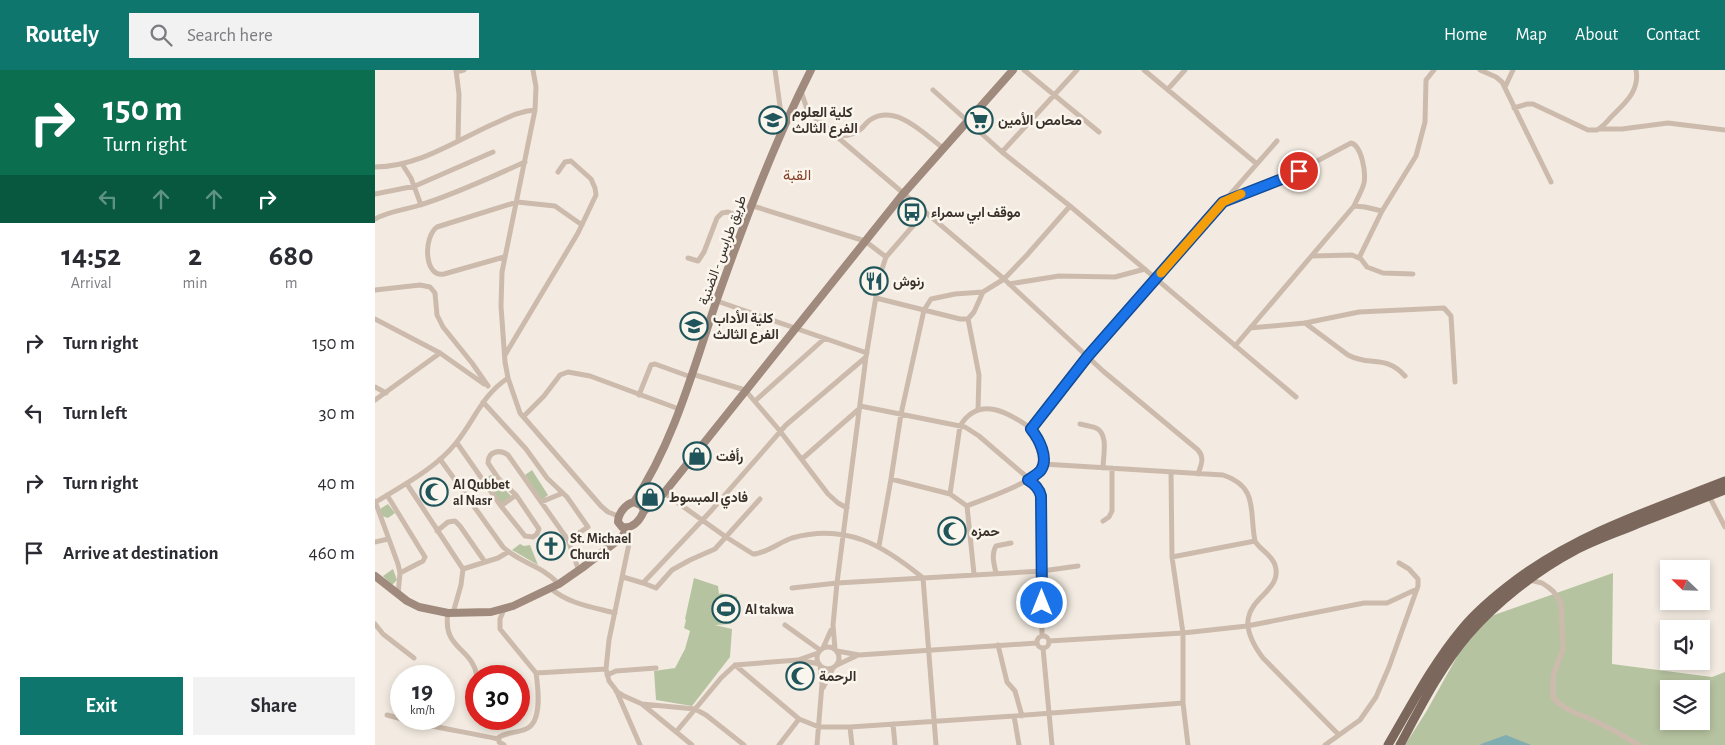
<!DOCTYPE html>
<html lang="en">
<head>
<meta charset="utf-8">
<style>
  body { margin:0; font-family:"Alegreya Sans",Vazirmatn,sans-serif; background:#f2f2f3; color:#2b2b33; height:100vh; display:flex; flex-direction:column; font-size:19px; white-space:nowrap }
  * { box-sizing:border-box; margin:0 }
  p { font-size:16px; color:#7c7c81 }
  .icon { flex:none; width:28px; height:28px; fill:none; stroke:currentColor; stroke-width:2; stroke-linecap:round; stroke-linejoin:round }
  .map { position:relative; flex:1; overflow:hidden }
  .side { display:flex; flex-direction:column; background:#fff; width:375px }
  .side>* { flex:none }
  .top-card { background:#0b6e4f; color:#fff; overflow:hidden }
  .needle { width:32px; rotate:293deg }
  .fabs { position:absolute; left:1285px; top:490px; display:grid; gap:10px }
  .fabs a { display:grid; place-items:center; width:50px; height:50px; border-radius:0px; background:#fff; box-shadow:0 2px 8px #0003; font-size:25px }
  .speed { position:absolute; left:15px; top:595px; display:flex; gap:10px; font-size:25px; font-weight:700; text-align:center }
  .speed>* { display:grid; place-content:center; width:65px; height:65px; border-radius:50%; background:#fff; box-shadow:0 2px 8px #0003; line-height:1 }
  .speed small { font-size:12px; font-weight:400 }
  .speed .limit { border:8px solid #d22; background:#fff; color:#111 }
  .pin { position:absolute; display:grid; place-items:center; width:42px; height:42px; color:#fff; margin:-21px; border:2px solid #fff; border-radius:50%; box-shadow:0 1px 5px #0007 }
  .me { position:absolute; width:55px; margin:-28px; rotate:0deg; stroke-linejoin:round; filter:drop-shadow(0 0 4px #0008) }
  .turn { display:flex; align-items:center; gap:18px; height:105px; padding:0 20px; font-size:22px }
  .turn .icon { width:65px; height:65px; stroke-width:2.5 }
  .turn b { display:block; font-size:35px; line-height:42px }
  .lanes { display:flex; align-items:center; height:48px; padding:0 20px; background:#0003; justify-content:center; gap:25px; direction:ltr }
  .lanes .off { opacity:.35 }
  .eta { display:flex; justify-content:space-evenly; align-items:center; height:85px; text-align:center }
  .eta b { font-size:30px; font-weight:700; line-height:35px }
  .action { display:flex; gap:10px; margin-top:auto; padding:10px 20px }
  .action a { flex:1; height:58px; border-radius:0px; background:#0f766e; color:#fff; font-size:20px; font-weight:700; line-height:58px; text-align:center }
  .action a+a { background:#f2f2f3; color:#2b2b33 }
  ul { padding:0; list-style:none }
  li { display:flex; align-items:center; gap:15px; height:70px; padding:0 20px }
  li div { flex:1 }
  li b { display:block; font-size:19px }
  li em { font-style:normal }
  header { display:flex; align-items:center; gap:30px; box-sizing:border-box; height:70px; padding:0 25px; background:#0f766e; color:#fff }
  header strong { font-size:24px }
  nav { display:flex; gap:28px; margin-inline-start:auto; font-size:18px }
  .search { width:350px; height:45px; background:#f2f2f3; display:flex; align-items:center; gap:12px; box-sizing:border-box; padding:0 18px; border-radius:0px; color:#7c7c81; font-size:19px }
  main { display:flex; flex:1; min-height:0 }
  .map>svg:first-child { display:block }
  .green { fill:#b6c3a0; fill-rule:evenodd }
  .water { fill:#80adb0 }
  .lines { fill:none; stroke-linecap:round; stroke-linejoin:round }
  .minor { stroke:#ccbbac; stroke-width:5 }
  .secondary { stroke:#a08a7d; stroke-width:8 }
  .primary { stroke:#7b675c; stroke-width:9 }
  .route-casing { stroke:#114b97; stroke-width:12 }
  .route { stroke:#1a73e8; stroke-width:9 }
  .slow { stroke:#f59e0b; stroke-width:9 }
  .labels { text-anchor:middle; stroke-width:5; stroke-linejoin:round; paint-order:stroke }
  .poi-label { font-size:14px; font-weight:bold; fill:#3a302b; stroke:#faf5ed; text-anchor:start }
  .street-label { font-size:14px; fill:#3a302b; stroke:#faf5ed }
  .neighbourhood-label { font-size:15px; fill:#883e25; stroke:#faf5ed }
</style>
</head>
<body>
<header>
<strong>Routely</strong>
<div class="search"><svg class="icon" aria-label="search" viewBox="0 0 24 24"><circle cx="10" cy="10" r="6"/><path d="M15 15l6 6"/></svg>Search here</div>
<nav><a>Home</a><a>Map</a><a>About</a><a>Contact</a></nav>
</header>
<main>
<section class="side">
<div class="top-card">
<div class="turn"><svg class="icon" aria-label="right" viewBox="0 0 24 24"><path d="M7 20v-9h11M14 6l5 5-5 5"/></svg><div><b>150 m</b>Turn right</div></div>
<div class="lanes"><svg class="icon off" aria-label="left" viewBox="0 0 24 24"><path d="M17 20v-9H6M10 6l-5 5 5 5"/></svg><svg class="icon off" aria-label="ahead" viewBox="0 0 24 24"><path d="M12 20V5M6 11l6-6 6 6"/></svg><svg class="icon off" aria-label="ahead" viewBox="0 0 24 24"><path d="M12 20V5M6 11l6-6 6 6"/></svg><svg class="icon" aria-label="right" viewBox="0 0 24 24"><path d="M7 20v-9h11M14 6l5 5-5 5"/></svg></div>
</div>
<div class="eta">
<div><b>14:52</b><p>Arrival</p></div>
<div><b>2</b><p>min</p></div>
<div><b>680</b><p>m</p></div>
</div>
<ul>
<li><svg class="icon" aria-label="right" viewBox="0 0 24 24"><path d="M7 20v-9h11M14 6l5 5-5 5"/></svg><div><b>Turn right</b></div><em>150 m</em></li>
<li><svg class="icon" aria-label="left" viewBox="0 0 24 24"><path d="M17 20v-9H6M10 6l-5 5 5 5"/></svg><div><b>Turn left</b></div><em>30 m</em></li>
<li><svg class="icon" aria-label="right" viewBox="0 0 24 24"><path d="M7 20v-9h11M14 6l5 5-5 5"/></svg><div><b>Turn right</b></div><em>40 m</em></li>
<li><svg class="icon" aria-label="arrive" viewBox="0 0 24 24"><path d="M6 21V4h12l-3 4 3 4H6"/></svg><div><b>Arrive at destination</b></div><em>460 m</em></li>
</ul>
<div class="action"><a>Exit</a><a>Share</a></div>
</section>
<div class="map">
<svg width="1350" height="675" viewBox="0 0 1350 675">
  <rect width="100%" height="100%" fill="#f3ebe1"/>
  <path class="green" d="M157 400 173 425 167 430 150 405Z
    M116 405 136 426 126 434 109 409Z
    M13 434 20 443 13 448 7 446 5 439Z
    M145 474 149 476 155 475 163 495 137 480Z
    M18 499 22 510 17 515 8 506Z
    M1238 503 1237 594 1337 607 1350 602V675H1030L1051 642 1102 551ZM1294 619H1326V651H1294Z
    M319 508 343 516 344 524 346 523 362 527 356 554 340 555 357 559 355 587 317 636 281 630 279 601 300 598 310 579 315 561 309 558 311 550 310 549Z"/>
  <path class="water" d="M1131 665 1156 675H1105L1106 674Z"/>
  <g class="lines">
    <path class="minor" d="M81 0 84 24 83 71
      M158 0 161 17 160 40 127 202 126 236 130 292 133 308 145 343 226 436 233 442 243 446
      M400 0 408 58
      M649 0 724 62
      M769 0 882 94
      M1105 0 1121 7 1127 12 1176 112
      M81 2 89 0
      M1130 17 1138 0
      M793 19 810 0
      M558 20 627 82 695 136 921 327
      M426 21 433 42 629 209 728 301 823 380C830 388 826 395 823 404
      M1139 38 1152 34H1158L1213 60H1222C1227 57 1232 52 1236 47 1250 33 1265 21 1261 0
      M412 49 433 42
      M1225 59H1247L1293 53 1350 60
      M461 66C471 66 479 65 487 58 489 56 492 52 495 50 521 33 549 64 568 78
      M627 82 702 0
      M27 94 36 108 46 135
      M0 97C42 97 79 72 116 55 130 49 144 41 160 40
      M0 124 40 116 118 82
      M851 131 912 107 976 73C987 76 991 103 989 113 987 121 982 129 979 136L860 276
      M375 135 490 171 511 187
      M979 136 990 137 1007 141
      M0 149C14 141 30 140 45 135 81 124 116 107 150 92
      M937 186 977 185 986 189 992 197 1008 203 1038 204
      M129 187 69 204C49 208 48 167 62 157L142 132 180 136 207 155
      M313 188 323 191 329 182 342 148 347 143 353 142 371 148
      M984 188 1007 141 1041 86 1050 52 1051 10 1059 0
      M634 214 684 206 740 207 770 199
      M0 220 45 215 55 217 60 223 62 245 68 257 97 293 113 316
      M608 222 599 242 593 249H585L549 240 556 229 580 224 608 222 629 209 652 185 695 136
      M501 228 549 240 526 344 516 409 504 476
      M342 231 492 283
      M0 249 65 283 109 314
      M593 249 604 305 603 340
      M930 253 973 285C995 297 1010 284 1030 306
      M875 258 930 253 984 242 1069 238 1076 246 1080 312
      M130 285 203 163 221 125 220 118 216 109 196 91 190 92 183 102
      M317 304 370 320 405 361 453 424 463 433 472 438
      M0 317 11 323
      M264 325 276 295 280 294 316 307
      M0 330 65 283
      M380 331 449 269
      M485 336 590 357 604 366 660 414 664 420 666 426 667 566
      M149 346 169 326 185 305 193 302 215 306 304 339
      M705 354C710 355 716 356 721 358 734 364 728 386 728 398
      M82 373 126 436 150 466 158 467 162 464 164 459 141 425 123 408 113 393C113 381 125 379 133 385L193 470 213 457 192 427 172 408 151 379 108 332
      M65 389 128 477C146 494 165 494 184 514
      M427 389 484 339
      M668 394 848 405C884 417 874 441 880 471 885 480 896 484 900 495 911 529 844 529 888 588L964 665
      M796 402 797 487 808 563V633L813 675
      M516 409 575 424 592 436 599 504
      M32 414 88 499
      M289 423 351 467 378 484C390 484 405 472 417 468 471 453 508 475 548 508L561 675
      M575 424 585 356C604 325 633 342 657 359L713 286 902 71
      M12 425 50 487 48 491 25 503
      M1334 426 1350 457
      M0 431 23 494 25 503 23 524
      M1 432C28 415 60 399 81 373 100 350 106 326 133 308
      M166 432 188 423
      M126 436 141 425
      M592 436C609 429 657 413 666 399 674 387 663 369 657 359
      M728 451 734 447 737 441V398
      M254 458 255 469 234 570 231 599 234 611 241 620 265 675
      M62 461 73 452 80 451 85 456 110 492
      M193 470 204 501
      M0 472 13 469
      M797 487 880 471
      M621 503C619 494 616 484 621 476L636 473
      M248 507 268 513 335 442 411 355 491 287
      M1155 510 1167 513 1173 517 1179 522 1186 533 1188 579 1178 606V627C1188 641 1211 646 1226 654 1239 660 1251 668 1264 675
      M268 513 281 518 297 500 315 490 340 479 385 429
      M175 518C194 534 217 537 240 543
      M417 518 462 513 667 501 703 496
      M129 539 125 549V559L161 603 231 599
      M73 543C67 579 97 577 102 606
      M78 543 86 515 88 499 123 488 133 482
      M0 554 8 564 39 588
      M410 555 445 580
      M662 572a6 6 0 1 1 12 0a6 6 0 1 1-12 0Z
      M674 571 808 563 872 556 989 533H1012L1042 519
      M623 575 632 612 640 621 647 646
      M442 588a11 11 0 1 1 22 0a11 11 0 1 1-22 0Z
      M448 578 456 560
      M668 578 677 675
      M460 579 458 555 462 513 491 287 504 208 511 187 550 142
      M462 581 484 585 662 573
      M425 590 444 594
      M360 595 424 649
      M462 595 481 586
      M232 605 241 601 281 598
      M448 618 458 598
      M241 621 249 626 267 634 317 675
      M94 622 97 621 101 614
      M267 634 320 639 331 645 369 675
      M12 645C49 656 86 661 123 669
      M639 646 644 675
      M518 654 520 675
      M475 657 477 675
      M301 662 346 608 360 595 423 590 443 583
      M129 675 124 672V667C132 662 142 663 151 659 168 652 163 617 161 603
      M404 675 424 649 444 657H475L639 646 808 633
      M442 675 447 614 445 595
      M950 675 985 650 1001 627 1014 597 1043 516V509L1034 499 1024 493"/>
    <path class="secondary" d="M259 432 267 436 269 441C265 450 258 459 247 457L243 452C243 443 251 434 259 432 299 372 318 300 341 232 369 153 398 75 436 0
      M269 441 289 423 528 124 638 0
      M0 506 32 531 44 537 73 543 116 542 138 536 184 514 207 498 247 467 252 458"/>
    <path class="primary" d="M1013 675C1036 636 1057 595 1086 560 1102 540 1122 524 1142 509 1207 462 1276 440 1350 411
      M1025 675C1045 638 1065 598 1093 565 1121 533 1161 501 1199 481 1219 470 1241 463 1262 454 1291 443 1321 431 1350 420"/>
  </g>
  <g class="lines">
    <g class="route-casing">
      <path id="route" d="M667 533 666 426C664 418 660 414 653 410 657 407 663 404 666 400 674 388 664 369 656 359L713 286 848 132 912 107 924 101"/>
    </g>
    <use href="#route" class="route"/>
    <path class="slow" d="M786 203 848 132 866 124"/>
  </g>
  <defs>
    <g id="university-ring" transform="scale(1.4375)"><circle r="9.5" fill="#faf5ed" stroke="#20565b" stroke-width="1.5"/><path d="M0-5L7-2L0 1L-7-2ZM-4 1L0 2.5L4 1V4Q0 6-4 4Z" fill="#20565b"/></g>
    <g id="supermarket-ring" transform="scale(1.4375)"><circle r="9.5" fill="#faf5ed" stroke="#20565b" stroke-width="1.5"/><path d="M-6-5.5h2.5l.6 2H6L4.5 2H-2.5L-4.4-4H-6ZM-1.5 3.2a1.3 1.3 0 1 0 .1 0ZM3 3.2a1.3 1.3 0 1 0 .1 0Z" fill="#20565b"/></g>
    <g id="bus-ring" transform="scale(1.4375)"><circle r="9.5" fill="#faf5ed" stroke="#20565b" stroke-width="1.5"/><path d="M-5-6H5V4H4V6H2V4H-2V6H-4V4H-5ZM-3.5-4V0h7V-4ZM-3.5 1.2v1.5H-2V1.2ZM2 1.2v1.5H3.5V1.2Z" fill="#20565b"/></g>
    <g id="restaurant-ring" transform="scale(1.4375)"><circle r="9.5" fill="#faf5ed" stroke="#20565b" stroke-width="1.5"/><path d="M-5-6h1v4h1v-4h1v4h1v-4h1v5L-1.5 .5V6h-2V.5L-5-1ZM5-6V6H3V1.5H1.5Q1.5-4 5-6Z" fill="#20565b"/></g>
    <g id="shop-ring" transform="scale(1.4375)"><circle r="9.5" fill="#faf5ed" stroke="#20565b" stroke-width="1.5"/><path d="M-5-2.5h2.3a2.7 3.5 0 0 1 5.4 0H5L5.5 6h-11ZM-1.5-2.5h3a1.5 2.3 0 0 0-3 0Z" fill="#20565b"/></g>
    <g id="mosque-ring" transform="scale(1.4375)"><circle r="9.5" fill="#faf5ed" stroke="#20565b" stroke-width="1.5"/><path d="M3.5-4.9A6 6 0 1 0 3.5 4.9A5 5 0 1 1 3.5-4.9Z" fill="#20565b"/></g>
    <g id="church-ring" transform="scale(1.4375)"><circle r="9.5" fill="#faf5ed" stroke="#20565b" stroke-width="1.5"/><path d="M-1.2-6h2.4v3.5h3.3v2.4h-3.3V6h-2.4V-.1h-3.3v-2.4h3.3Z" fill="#20565b"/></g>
    <g id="stadium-ring" transform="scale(1.4375)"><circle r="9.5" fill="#faf5ed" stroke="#20565b" stroke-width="1.5"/><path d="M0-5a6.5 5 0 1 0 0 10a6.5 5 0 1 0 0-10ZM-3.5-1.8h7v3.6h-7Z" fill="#20565b"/></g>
  </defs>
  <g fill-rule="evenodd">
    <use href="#university-ring" x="398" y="50"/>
    <use href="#supermarket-ring" x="604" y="50"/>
    <use href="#bus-ring" x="537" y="142"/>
    <use href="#restaurant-ring" x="499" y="211"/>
    <use href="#university-ring" x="319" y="256"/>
    <use href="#shop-ring" x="322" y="386"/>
    <use href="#mosque-ring" x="59" y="422"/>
    <use href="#shop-ring" x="275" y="427"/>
    <use href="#mosque-ring" x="577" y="461"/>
    <use href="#church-ring" x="176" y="476"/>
    <use href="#stadium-ring" x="351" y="539"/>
    <use href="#mosque-ring" x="425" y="606"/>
  </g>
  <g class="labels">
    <g class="poi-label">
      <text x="417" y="47">كلية العلوم<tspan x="417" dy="16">الفرع الثالث</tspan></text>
      <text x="623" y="55">محامص الأمين</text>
      <text x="556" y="147">موقف ابي سمراء</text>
      <text x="518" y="216">رنوش</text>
      <text x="338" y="253">كلية الأداب<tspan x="338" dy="16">الفرع الثالث</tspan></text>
      <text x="341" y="391">رأفت</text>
      <text x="78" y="419">Al Qubbet<tspan x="78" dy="16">al Nasr</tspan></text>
      <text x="294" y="432">فادي المبسوط</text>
      <text x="596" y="466">حمزه</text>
      <text x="195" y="473">St. Michael<tspan x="195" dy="16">Church</tspan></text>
      <text x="370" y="544">Al takwa</text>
      <text x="444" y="611">الرحمة</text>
    </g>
    <g class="street-label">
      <text transform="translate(347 180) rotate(-70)" y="5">طريق طرابس - الضنية</text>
    </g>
    <g class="neighbourhood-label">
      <text x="422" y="110">القبة</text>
    </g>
  </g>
</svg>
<div class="fabs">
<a><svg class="needle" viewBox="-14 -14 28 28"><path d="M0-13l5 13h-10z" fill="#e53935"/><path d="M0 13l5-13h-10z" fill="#7c7c81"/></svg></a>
<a><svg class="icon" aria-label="sound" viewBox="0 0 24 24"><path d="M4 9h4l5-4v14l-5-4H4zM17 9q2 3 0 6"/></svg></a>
<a><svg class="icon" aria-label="layers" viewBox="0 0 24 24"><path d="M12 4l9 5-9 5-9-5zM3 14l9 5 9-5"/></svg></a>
</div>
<div class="speed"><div>19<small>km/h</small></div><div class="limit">30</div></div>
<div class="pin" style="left:924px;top:101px;background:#d93025"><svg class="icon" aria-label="arrive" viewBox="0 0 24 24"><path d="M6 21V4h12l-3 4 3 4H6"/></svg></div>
<svg class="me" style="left:667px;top:533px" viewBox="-20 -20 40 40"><circle r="17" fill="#1a73e8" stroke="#fff" stroke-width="3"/><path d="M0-11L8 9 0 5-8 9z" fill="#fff"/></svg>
</div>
</main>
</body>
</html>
